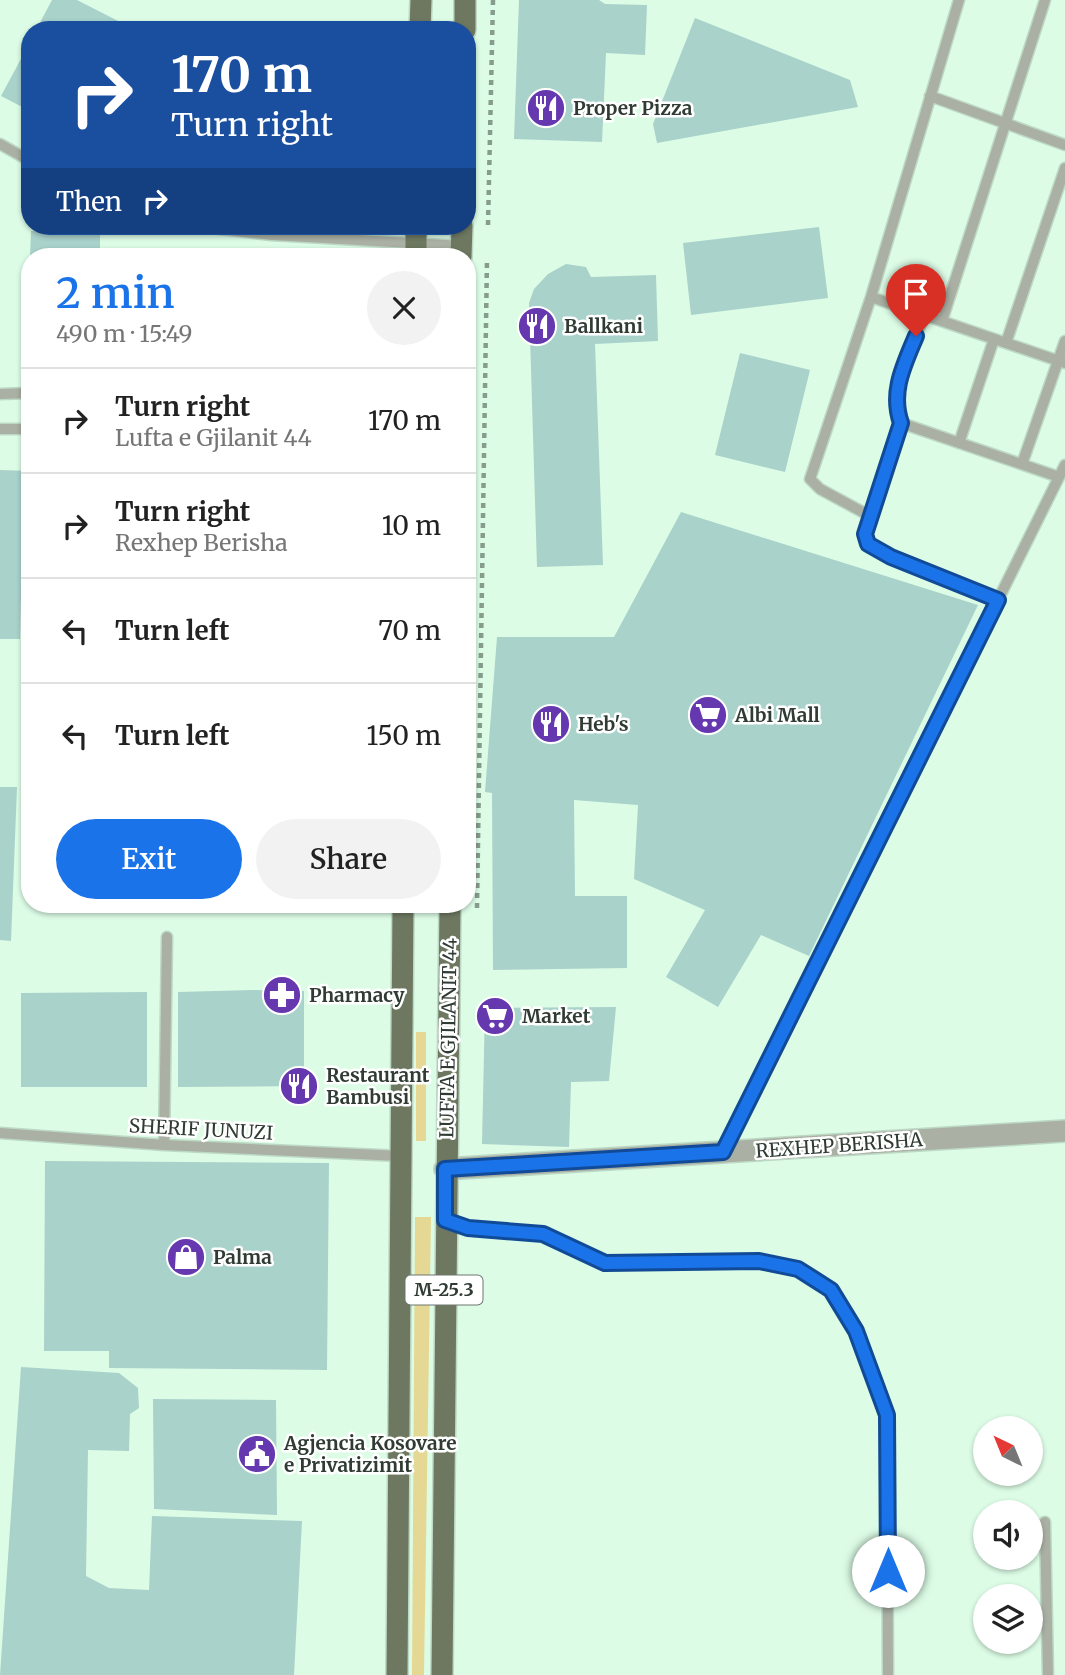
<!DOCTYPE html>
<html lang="en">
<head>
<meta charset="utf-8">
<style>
  body { margin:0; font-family:Merriweather,serif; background:#f2f2f2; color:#222; height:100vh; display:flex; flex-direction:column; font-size:26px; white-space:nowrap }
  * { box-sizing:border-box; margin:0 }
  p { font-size:23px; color:#767676 }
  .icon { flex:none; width:38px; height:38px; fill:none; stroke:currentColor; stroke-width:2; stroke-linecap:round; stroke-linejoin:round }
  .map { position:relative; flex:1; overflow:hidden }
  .drawer { position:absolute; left:21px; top:248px; width:455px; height:665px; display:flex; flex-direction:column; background:#fff; border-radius:28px; box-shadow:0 2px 5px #0004 }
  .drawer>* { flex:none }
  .banner { position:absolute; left:21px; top:21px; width:455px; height:214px; border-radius:28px; box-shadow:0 2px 5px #0004; background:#1a4fa0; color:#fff; overflow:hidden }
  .needle { width:46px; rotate:317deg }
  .buttons { position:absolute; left:973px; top:1416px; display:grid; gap:14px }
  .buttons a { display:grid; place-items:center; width:70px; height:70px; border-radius:50%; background:#fff; box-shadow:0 2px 5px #0004; font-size:35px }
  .pin { position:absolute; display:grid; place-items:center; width:60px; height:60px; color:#fff; margin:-72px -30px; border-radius:50% 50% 50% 0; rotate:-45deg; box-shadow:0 0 7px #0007 }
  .pin .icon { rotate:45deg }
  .me { position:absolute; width:77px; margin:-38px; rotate:0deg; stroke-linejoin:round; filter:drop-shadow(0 0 5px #0008) }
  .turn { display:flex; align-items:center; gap:24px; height:147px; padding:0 35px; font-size:32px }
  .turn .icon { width:91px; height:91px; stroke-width:2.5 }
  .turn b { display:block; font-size:49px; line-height:60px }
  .then { display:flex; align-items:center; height:66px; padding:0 35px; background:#0003; gap:14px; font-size:26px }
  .round { display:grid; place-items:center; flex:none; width:74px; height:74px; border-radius:37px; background:#f2f2f2 }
  .headline { display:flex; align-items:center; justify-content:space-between; height:119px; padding:0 35px }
  h1 { font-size:42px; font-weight:600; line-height:52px; color:#1a73e8 }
  .button { display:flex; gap:14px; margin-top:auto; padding:14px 35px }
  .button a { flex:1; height:80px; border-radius:42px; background:#1a73e8; color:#fff; font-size:28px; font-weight:600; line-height:80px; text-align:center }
  .button a+a { background:#f2f2f2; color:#222 }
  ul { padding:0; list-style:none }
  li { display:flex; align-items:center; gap:21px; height:105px; padding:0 35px; border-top:2px solid #e0e0e0 }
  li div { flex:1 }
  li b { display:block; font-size:26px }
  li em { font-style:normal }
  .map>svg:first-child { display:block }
  .green { fill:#e4d894 }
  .building { fill:#a9d2cb }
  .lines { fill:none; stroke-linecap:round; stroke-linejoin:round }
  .lane-casing { stroke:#bdd9c6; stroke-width:13 }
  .street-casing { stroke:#bdd9c6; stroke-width:24 }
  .primary-casing { stroke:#bdd9c6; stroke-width:24 }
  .path { stroke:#869c8d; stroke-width:4.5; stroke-dasharray:5 5; stroke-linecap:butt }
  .lane { stroke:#aab0a3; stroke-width:10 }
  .street { stroke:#aab0a3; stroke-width:21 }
  .primary { stroke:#6e7861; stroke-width:21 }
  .route-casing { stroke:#114b97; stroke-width:18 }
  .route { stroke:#1a73e8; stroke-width:12 }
  .labels { text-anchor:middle; stroke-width:5; stroke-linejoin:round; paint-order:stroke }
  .shield { fill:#fff; stroke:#6d7670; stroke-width:2 }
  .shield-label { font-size:18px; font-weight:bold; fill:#2f3b33 }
  .poi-label { font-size:19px; font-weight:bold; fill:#2f3b33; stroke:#fff; text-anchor:start }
  .street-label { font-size:19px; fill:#2f3b33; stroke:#fff }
</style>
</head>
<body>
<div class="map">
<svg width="1065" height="1675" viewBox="0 0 1065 1675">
  <rect width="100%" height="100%" fill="#dcfce6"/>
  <path class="green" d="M416 1032H426V1141H416Z
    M415 1217H431L424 1675H412Z"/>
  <path class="building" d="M52 0H77L126 25 123 30H36Z
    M519 0H599L605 4 647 5 645 55 606 53 602 142 514 139Z
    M695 18 850 80 858 107 657 143 653 124Z
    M30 42V111L1 96Z
    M819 227 828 298 691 315 683 243Z
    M31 231 100 232V257H30Z
    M164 248 242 252V257H164Z
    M566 264 586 267 591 277 656 275 658 341 595 344 603 565 537 567 529 303 534 289 548 274Z
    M740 353 810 370 785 472 715 455Z
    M0 470 30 471V552L22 551 20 639H0Z
    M681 512 978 605 809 956 761 935 718 1007 666 977 705 910 634 879 638 805 574 800 575 896H627V968L493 970 492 793 485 792 497 637H614Z
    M0 787H17L11 941 0 940Z
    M253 990 304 991V1086L178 1087V992Z
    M147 992V1087H21V993Z
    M616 1007 609 1081 571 1082 569 1147 482 1144 485 1008Z
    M45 1161 329 1163 327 1370 109 1368V1351H44Z
    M21 1367 119 1373 138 1388 139 1408 130 1414 129 1451 88 1450 86 1576 109 1588 149 1590 152 1516 302 1521 294 1675H0Z
    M153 1399 276 1400 277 1515 154 1509Z"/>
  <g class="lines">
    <g class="lane-casing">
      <path id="lane" d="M930 96 1065 145
        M0 144 30 161
        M195 226 272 235 462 246
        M871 297 1065 363
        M925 315C910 350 888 385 901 423L1059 477
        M942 321 1045 0
        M1006 343 1065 168
        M0 394 30 393
        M901 423 870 516 865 534 868 544 891 557 998 600
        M0 429H30
        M959 443 994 339
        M1022 464 1065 341
        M870 516 820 489 810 479 871 297 959 0
        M0 1133 164 1145 400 1156
        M164 1145 167 937
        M724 1152 1065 465
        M445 1220 468 1228 543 1234 605 1263 759 1261 798 1269 831 1290 856 1331 887 1415 888 1675
        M1045 1522 1048 1675"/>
    </g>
    <g class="street-casing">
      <path id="street" d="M445 1169 1065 1131"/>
    </g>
    <g class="primary-casing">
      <path id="primary" d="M420 30 421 0
        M465 30V0
        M416 257V226
        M461 257 462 226
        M397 1675 403 905
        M442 1675 450 905"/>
    </g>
    <path class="path" d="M488 225 493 0
      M477 908 487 259"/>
    <use href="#lane" class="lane"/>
    <use href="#street" class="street"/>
    <use href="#primary" class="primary"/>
  </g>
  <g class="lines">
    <g class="route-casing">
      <path id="route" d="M888 1571 887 1415 856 1331 831 1290 798 1269 759 1261 605 1263 543 1234 468 1228 445 1220V1169L723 1152 998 600 891 557 868 544 865 534 901 423C890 392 904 365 916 336"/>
    </g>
    <use href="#route" class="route"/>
  </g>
  <defs>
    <g id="restaurant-disc" transform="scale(2.0125)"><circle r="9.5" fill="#6538af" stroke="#fff"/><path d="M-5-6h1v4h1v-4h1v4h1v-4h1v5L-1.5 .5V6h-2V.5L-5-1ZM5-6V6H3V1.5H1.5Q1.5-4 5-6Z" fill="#fff"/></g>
    <g id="supermarket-disc" transform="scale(2.0125)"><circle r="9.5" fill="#6538af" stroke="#fff"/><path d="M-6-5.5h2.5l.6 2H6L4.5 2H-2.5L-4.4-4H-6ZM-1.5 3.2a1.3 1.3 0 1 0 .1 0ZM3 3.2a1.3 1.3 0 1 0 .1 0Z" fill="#fff"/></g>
    <g id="pharmacy-disc" transform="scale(2.0125)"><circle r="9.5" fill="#6538af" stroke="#fff"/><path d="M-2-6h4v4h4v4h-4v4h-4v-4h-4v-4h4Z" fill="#fff"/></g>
    <g id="shop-disc" transform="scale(2.0125)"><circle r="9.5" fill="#6538af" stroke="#fff"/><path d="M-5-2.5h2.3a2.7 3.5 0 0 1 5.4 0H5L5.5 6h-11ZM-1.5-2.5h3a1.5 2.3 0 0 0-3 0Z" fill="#fff"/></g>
    <g id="civic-disc" transform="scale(2.0125)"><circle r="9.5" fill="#6538af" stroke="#fff"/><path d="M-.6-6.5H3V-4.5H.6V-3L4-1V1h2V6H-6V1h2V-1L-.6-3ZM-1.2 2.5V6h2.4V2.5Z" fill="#fff"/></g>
  </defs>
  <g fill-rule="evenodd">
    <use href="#restaurant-disc" x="546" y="108"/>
    <use href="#restaurant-disc" x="537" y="326"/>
    <use href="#supermarket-disc" x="708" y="715"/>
    <use href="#restaurant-disc" x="551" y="724"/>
    <use href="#pharmacy-disc" x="282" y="995"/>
    <use href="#supermarket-disc" x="495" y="1016"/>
    <use href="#restaurant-disc" x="299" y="1086"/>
    <use href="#shop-disc" x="186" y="1257"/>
    <use href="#civic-disc" x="257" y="1454"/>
  </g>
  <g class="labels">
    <rect class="shield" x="405.5" y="1275.5" width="77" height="29" rx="5"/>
    <g class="shield-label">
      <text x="444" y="1296">M-25.3</text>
    </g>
    <g class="poi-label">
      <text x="573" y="115">Proper Pizza</text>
      <text x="564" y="333">Ballkani</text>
      <text x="735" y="722">Albi Mall</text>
      <text x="578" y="731">Heb's</text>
      <text x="309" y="1002">Pharmacy</text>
      <text x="522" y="1023">Market</text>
      <text x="326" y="1082">Restaurant<tspan x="326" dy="22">Bambusi</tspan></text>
      <text x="213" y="1264">Palma</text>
      <text x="284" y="1450">Agjencia Kosovare<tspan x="284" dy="22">e Privatizimit</tspan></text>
    </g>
    <g class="street-label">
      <text transform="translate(448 1038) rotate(-89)" y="7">LUFTA E GJILANIT 44</text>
      <text transform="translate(201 1129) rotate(3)" y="7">SHERIF JUNUZI</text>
      <text transform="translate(839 1145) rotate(-4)" y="7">REXHEP BERISHA</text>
    </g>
  </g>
</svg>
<div class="buttons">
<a><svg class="needle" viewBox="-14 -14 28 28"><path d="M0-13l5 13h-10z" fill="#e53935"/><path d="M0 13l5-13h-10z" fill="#767676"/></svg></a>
<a><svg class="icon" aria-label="sound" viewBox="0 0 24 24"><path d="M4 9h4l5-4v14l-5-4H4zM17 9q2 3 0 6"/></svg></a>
<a><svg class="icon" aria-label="layers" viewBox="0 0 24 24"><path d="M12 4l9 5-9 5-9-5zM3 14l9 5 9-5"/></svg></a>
</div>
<div class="pin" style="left:916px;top:336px;background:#d93025"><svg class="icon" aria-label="arrive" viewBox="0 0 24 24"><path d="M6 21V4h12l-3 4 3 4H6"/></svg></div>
<svg class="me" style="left:888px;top:1571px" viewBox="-20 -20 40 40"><circle r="19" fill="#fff"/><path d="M0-13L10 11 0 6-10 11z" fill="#1a73e8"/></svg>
<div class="banner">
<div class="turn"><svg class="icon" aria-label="right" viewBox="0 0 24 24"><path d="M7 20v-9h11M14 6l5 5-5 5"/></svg><div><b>170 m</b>Turn right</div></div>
<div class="then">Then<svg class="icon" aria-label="right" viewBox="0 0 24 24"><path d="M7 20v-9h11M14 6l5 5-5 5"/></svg></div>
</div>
<section class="drawer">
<div class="headline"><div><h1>2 min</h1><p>490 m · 15:49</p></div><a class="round"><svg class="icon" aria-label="close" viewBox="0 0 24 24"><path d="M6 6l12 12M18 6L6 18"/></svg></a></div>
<ul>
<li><svg class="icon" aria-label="right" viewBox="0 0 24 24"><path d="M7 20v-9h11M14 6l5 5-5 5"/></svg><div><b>Turn right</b><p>Lufta e Gjilanit 44</p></div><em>170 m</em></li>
<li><svg class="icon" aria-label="right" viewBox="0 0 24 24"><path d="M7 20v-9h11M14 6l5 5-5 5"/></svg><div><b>Turn right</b><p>Rexhep Berisha</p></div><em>10 m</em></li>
<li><svg class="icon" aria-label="left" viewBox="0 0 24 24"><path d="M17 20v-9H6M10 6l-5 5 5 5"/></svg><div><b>Turn left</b></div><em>70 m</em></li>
<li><svg class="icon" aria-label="left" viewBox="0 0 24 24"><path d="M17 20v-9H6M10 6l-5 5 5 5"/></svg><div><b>Turn left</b></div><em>150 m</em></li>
</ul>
<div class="button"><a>Exit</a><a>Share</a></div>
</section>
</div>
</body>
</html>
